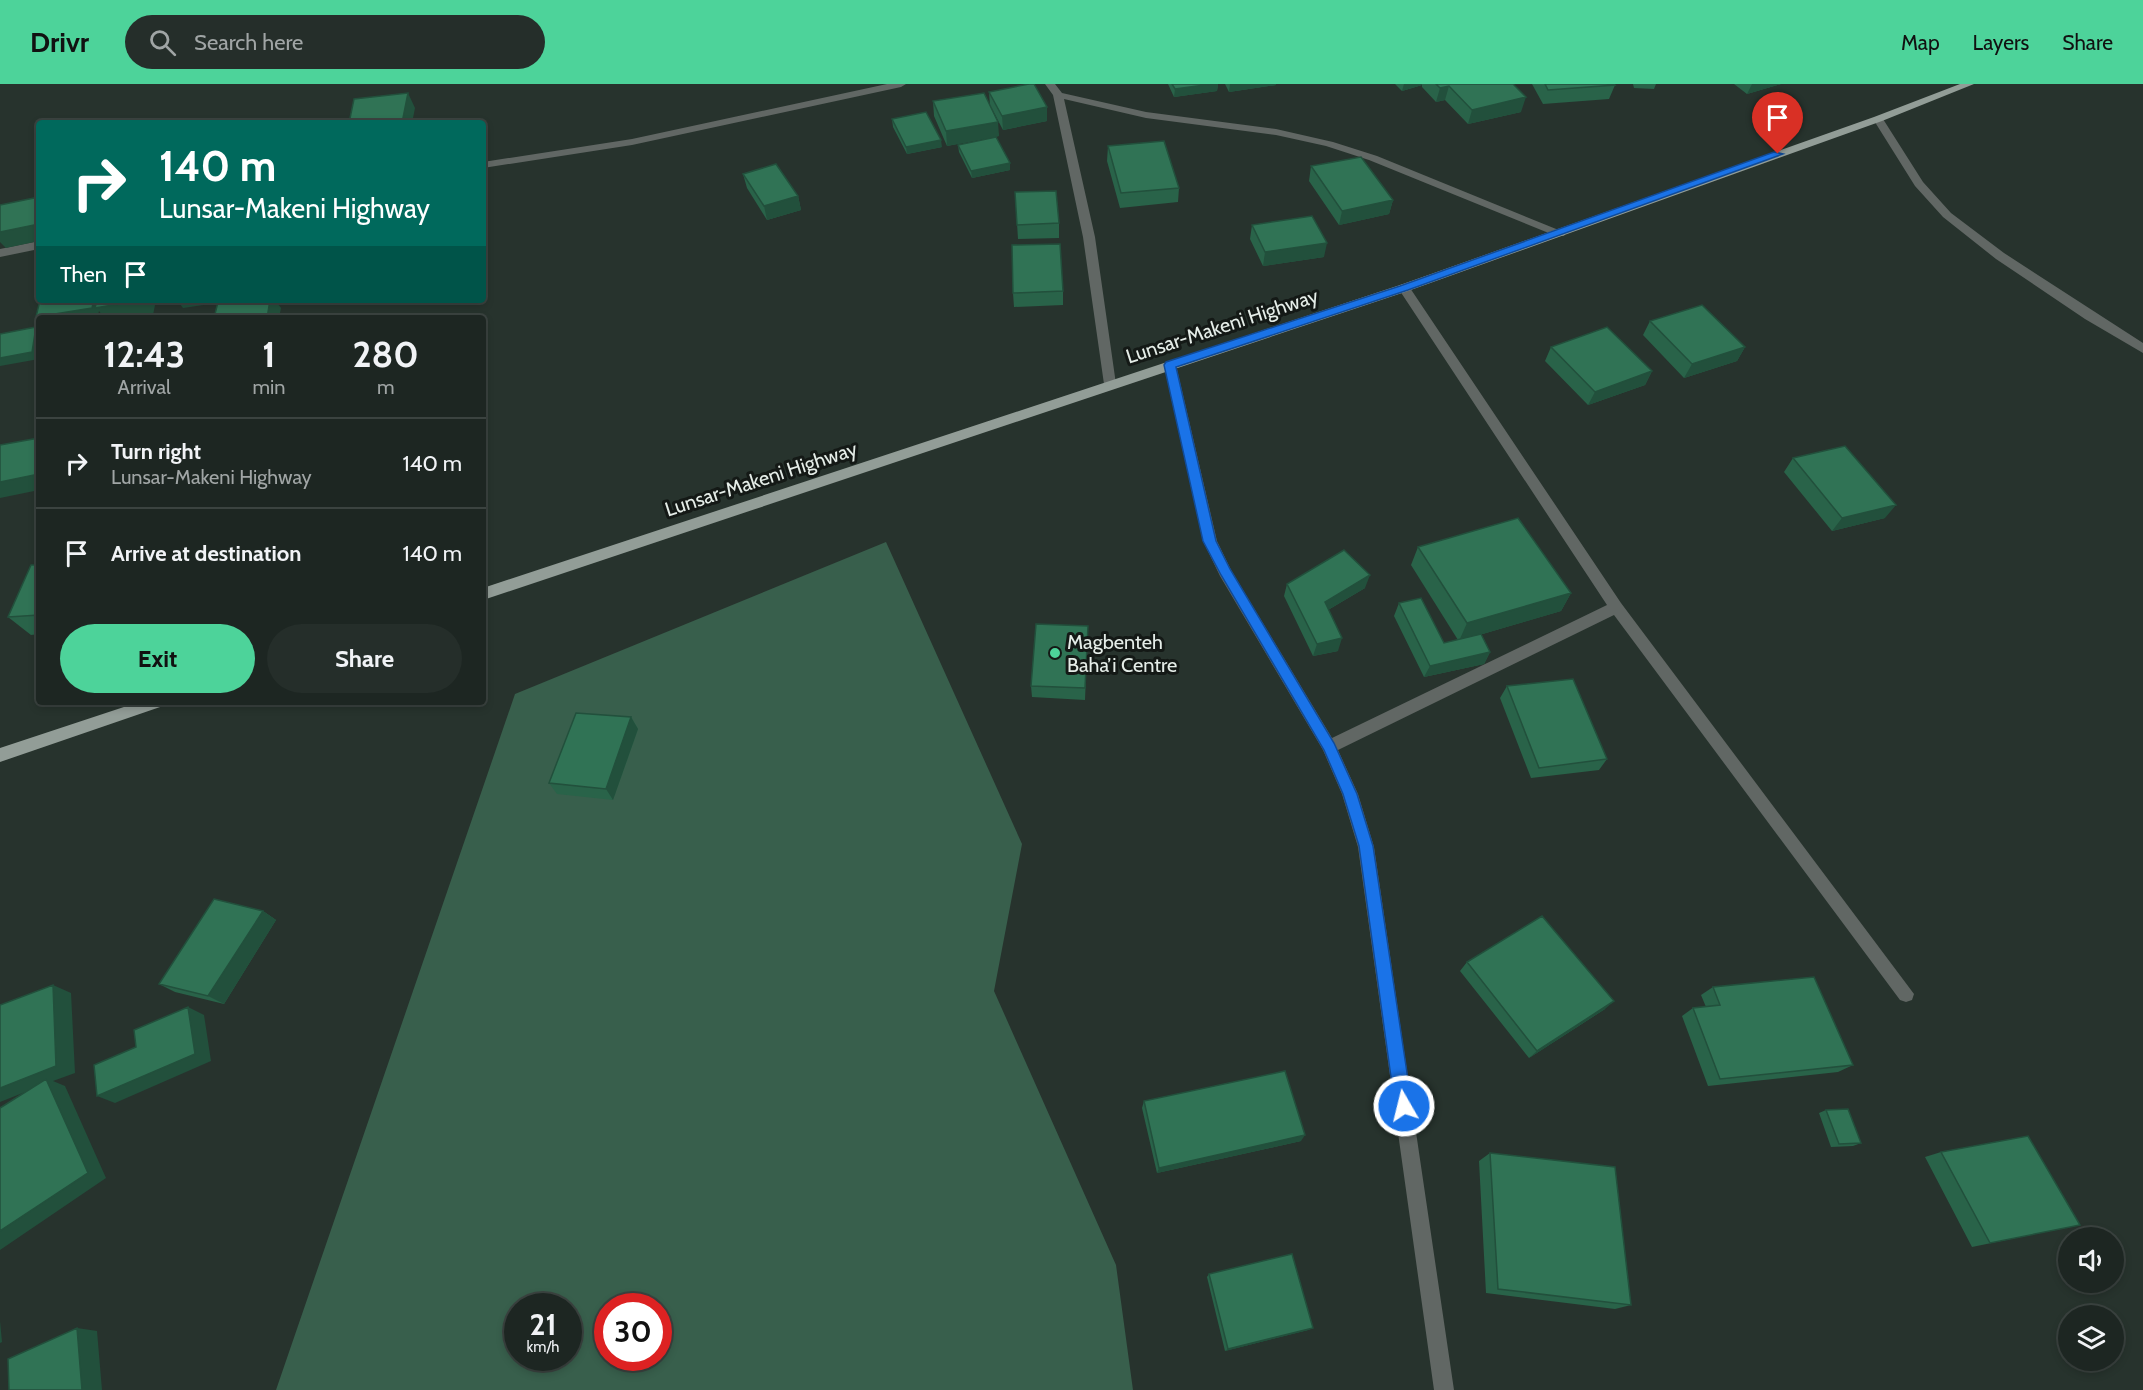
<!DOCTYPE html>
<html lang="en">
<head>
<meta charset="utf-8">
<style>
  body { margin:0; font-family:Cabin,sans-serif; background:#252e2a; color:#f1f3f6; height:100vh; display:flex; flex-direction:column; font-size:22px; white-space:nowrap }
  * { box-sizing:border-box; margin:0 }
  p { font-size:20px; color:#a0a5a5 }
  .icon { flex:none; width:33px; height:33px; fill:none; stroke:currentColor; stroke-width:2; stroke-linecap:round; stroke-linejoin:round }
  .map { position:relative; flex:1; overflow:hidden }
  .sheet { position:absolute; left:36px; top:231px; width:450px; height:390px; display:flex; flex-direction:column; background:#1d2622; border-radius:6px; box-shadow:0 3px 9px #0003,0 0 0 2px #3b4340 }
  .sheet>* { flex:none }
  .top-card { position:absolute; left:36px; top:36px; width:450px; height:183px; border-radius:6px; box-shadow:0 3px 9px #0003,0 0 0 2px #3b4340; background:#00695c; color:#fff; overflow:hidden }
  .buttons { position:absolute; left:2058px; top:1143px; display:grid; gap:12px }
  .buttons a { display:grid; place-items:center; width:66px; height:66px; border-radius:50%; background:#1d2622; box-shadow:0 3px 9px #0003,0 0 0 2px #3b4340; font-size:30px }
  .speed { position:absolute; left:504px; top:1209px; display:flex; gap:12px; font-size:30px; font-weight:700; text-align:center }
  .speed>* { display:grid; place-content:center; width:78px; height:78px; border-radius:50%; background:#1d2622; box-shadow:0 3px 9px #0003,0 0 0 2px #3b4340; line-height:1 }
  .speed small { font-size:15px; font-weight:400 }
  .speed .limit { border:9px solid #d22; background:#fff; color:#111 }
  .pin { position:absolute; display:grid; place-items:center; width:51px; height:51px; color:#fff; margin:-62px -26px; border-radius:50% 50% 50% 0; rotate:-45deg; box-shadow:0 0 6px #0007 }
  .pin .icon { rotate:45deg }
  .me { position:absolute; width:66px; margin:-33px; rotate:352deg; stroke-linejoin:round; filter:drop-shadow(0 0 4px #0008) }
  .turn { display:flex; align-items:center; gap:21px; height:126px; padding:0 24px; font-size:27px }
  .turn .icon { width:78px; height:78px; stroke-width:2.5 }
  .turn b { display:block; font-size:42px; line-height:51px }
  .then { display:flex; align-items:center; height:57px; padding:0 24px; background:#0003; gap:12px; font-size:22px }
  .eta { display:flex; justify-content:space-evenly; align-items:center; height:102px; text-align:center }
  .eta b { font-size:36px; font-weight:800; line-height:42px }
  .cta { display:flex; gap:12px; margin-top:auto; padding:12px 24px }
  .cta a { flex:1; height:69px; border-radius:36px; background:#4dd39a; color:#111; font-size:24px; font-weight:800; line-height:69px; text-align:center }
  .cta a+a { background:#252e2a; color:#f1f3f6 }
  ul { padding:0; list-style:none }
  li { display:flex; align-items:center; gap:18px; height:90px; padding:0 24px; border-top:2px solid #3b4340 }
  li div { flex:1 }
  li b { display:block; font-size:22px }
  li em { font-style:normal }
  header { display:flex; align-items:center; gap:36px; box-sizing:border-box; height:84px; padding:0 30px; background:#4dd39a; color:#111 }
  header strong { font-size:28px }
  nav { display:flex; gap:33px; margin-inline-start:auto; font-size:21px }
  .search { width:420px; height:54px; background:#252e2a; display:flex; align-items:center; gap:15px; box-sizing:border-box; padding:0 21px; border-radius:33px; color:#a0a5a5; font-size:22px }
  .map>svg:first-child { display:block }
  .green { fill:#385f4c; fill-rule:evenodd }
  .lines { fill:none; stroke-linecap:round; stroke-linejoin:round }
  .minor { fill:#616764; fill-rule:evenodd }
  .primary { fill:#929d97; fill-rule:evenodd }
  .wall { fill:#296349 }
  .shaded-wall { fill:#22503c }
  .building { fill:#307355; stroke:#22503c; stroke-width:1.5 }
  .route { fill:#1a73e8; stroke:#114b97; stroke-width:1.5 }
  .poi-dot { fill:#4dd39a; stroke:#141916; stroke-width:2 }
  .labels { text-anchor:middle; stroke-width:6; stroke-linejoin:round; paint-order:stroke }
  .street-label { font-size:20px; fill:#e5ede8; stroke:#141916 }
  .poi-label { font-size:20px; fill:#e5ede8; stroke:#141916; text-anchor:start }
</style>
</head>
<body>
<header>
<strong>Drivr</strong>
<div class="search"><svg class="icon" aria-label="search" viewBox="0 0 24 24"><circle cx="10" cy="10" r="6"/><path d="M15 15l6 6"/></svg>Search here</div>
<nav><a>Map</a><a>Layers</a><a>Share</a></nav>
</header>
<div class="map">
<svg width="2143" height="1306" viewBox="0 0 2143 1306">
  <rect width="100%" height="100%" fill="#27332d"/>
  <path class="green" d="M886 458 1022 760 994 907 1116 1181 1133 1306H276L515 610ZM518 1222H568V1274H518ZM608 1222H658V1274H608Z"/>
  <g class="lines">
    <path class="minor" d="M887 0H906L901 3 632 61 483 84V78L632 55Z
      M1045 0H1055L1062 9 1146 28 1276 45 1333 58 1377 72 1566 149 1564 152H1556L1369 76 1326 62 1276 51 1146 34 1064 15 1095 153 1116 300 1110 304 1104 300 1083 153 1053 11Z
      M1878 32 1883 35 1923 98 1951 129 2004 169 2143 259V269L2085 235 1996 175 1943 133 1915 102 1873 35Z
      M39 157V165L0 173V165Z
      M1404 200 1408 201 1621 519 1914 910 1912 916 1906 918 1900 916 1614 531 1338 666 1358 710 1374 763 1454 1306H1434L1358 763 1342 710 1323 666 1220 492 1203 457 1164 281 1170 277 1176 281 1217 457 1231 486 1332 654 1607 521 1400 207V201Z"/>
    <path class="primary" d="M1960 0H1974L1882 37 1408 207 483 516V504L1400 201 1874 33Z
      M139 618H165L163 622 0 678V664Z"/>
  </g>
  <path class="wall" d="M1168 0H1218L1217 7 1174 13Z
    M1225 0H1276V1L1229 8Z
    M1395 0H1513L1521 28 1468 40 1445 16 1436 18 1422 3V1L1402 7Z
    M1532 0H1614L1615 1 1609 15 1543 20Z
    M1633 0H1656L1654 5 1634 4Z
    M1734 0H1781L1747 10Z
    M989 8 1047 23V37L1003 46 992 25 999 52 947 62 934 32 933 17 990 22Z
    M892 35 942 63 907 70 893 43Z
    M958 61 1010 86 972 94 959 68Z
    M1108 62 1179 104 1178 118 1120 124 1107 77Z
    M1311 82 1393 116 1389 130 1339 141 1309 97Z
    M743 90 798 112 801 126 767 136 747 104Z
    M1015 108 1059 139V154L1018 155Z
    M1252 141 1324 173 1263 182 1250 155Z
    M1063 207V221L1014 223 1013 209Z
    M1650 237 1745 263 1737 277 1684 294 1643 251Z
    M1551 263 1652 287 1645 301 1588 321 1545 277Z
    M1793 374 1885 434 1832 447 1784 388Z
    M1418 463 1571 509 1561 527 1479 551 1490 568 1484 580 1424 593 1394 532 1399 519 1444 559 1458 556 1411 481Z
    M39 481V550L31 551 8 533Z
    M1287 500 1365 504 1328 526 1338 567 1313 572 1284 512Z
    M1088 542 1085 616 1032 613 1031 602Z
    M1507 602 1607 675 1599 686 1531 694 1500 614Z
    M631 633 638 645 613 716 557 710 549 699Z
    M263 827 276 836 224 920 175 908 159 900Z
    M1467 878 1605 925 1529 974 1460 887Z
    M1713 903 1853 981 1838 988 1708 1002 1682 932 1693 924 1706 923 1701 911Z
    M1144 1017 1301 1057 1157 1089 1142 1024Z
    M1826 1026 1861 1059 1853 1062 1831 1063 1819 1029Z
    M1941 1068 2080 1141 1972 1163 1925 1073Z
    M1490 1069 1631 1221 1615 1225 1486 1209 1479 1077Z
    M1209 1190 1313 1244 1308 1246 1225 1267 1207 1193Z"/>
  <path class="shaded-wall" d="M1212 0H1218L1217 7 1174 13 1175 5Z
    M1230 0H1276V1L1229 8Z
    M1404 0H1422V1L1402 7Z
    M1752 0H1781L1747 10Z
    M1449 2 1445 16 1436 18 1440 4Z
    M408 9 415 24 412 39H402Z
    M1526 13 1521 28 1468 40 1472 26Z
    M1047 23V37L1003 46 1002 32Z
    M998 38 999 52 947 62 946 47Z
    M941 56 942 63 907 70 906 63Z
    M1010 79V86L972 94 971 87Z
    M798 112 801 126 767 136 764 122Z
    M1393 116 1389 130 1339 141 1342 127Z
    M39 140V157L6 164 0 158V148Z
    M1327 159 1324 173 1263 182 1265 168Z
    M94 216H156L153 231 131 234H104L99 227 98 231 81 234H39V236L36 233Z
    M177 216H237L183 224Z
    M270 216H275L281 224 279 234H267Z
    M36 243 39 246V275L0 282V274Z
    M1745 263 1737 277 1684 294 1692 280Z
    M1652 287 1645 301 1588 321 1595 308Z
    M39 390V406L0 414V398Z
    M1896 421 1885 434 1832 447 1842 434Z
    M1370 491 1365 504 1321 530 1325 518Z
    M1571 509 1561 527 1459 557 1467 539Z
    M1342 554 1338 567 1313 572 1317 560Z
    M1490 568 1484 580 1424 593 1430 582Z
    M631 633 638 645 613 716 606 705Z
    M263 827 276 836 224 920 208 912Z
    M53 901 71 909 75 989 53 997 65 1002 106 1094 0 1166V1147L48 999 0 1018V1004Z
    M1614 917 1605 925 1529 974 1537 967Z
    M188 923 204 931 211 977 115 1019 97 1012Z
    M1305 1051 1301 1057 1157 1089 1159 1084Z
    M0 1237 2 1258 0 1259Z
    M77 1244 97 1247 102 1306H82Z
    M1313 1244 1308 1246 1225 1267 1228 1265Z"/>
  <path class="building" d="M1029 0H1034L1047 23 1002 32 989 8Z
    M1172 0H1212L1175 5Z
    M1436 0H1513L1526 13 1472 26 1449 2 1440 4Z
    M1545 0H1614L1615 1 1548 6Z
    M408 9 402 39H349L354 15Z
    M984 9 998 38 946 47 933 17Z
    M926 28 941 56 906 63 892 35Z
    M996 53 1010 79 971 87 958 61Z
    M1164 57 1179 104 1121 109 1108 62Z
    M1361 73 1393 116 1342 127 1311 82Z
    M776 80 798 112 764 122 743 90Z
    M1056 107 1059 139 1017 141 1015 108Z
    M39 113V140L0 148V121Z
    M1312 132 1327 159 1265 168 1252 141Z
    M1060 160 1063 207 1013 209 1012 161Z
    M40 216H94L92 224 36 233Z
    M97 216H142L95 224Z
    M230 216H270L267 234H214L218 218Z
    M1702 221 1745 263 1692 280 1650 237Z
    M36 243 32 268 0 274V250Z
    M1607 243 1652 287 1595 308 1551 263Z
    M39 354V390L0 398V361Z
    M1845 362 1896 421 1842 434 1793 374Z
    M1518 434 1571 509 1467 539 1418 463Z
    M1344 466 1370 491 1325 518 1342 554 1317 560 1287 500Z
    M31 481H39V531L8 533Z
    M1421 514 1444 559 1481 550 1490 568 1430 582 1399 519Z
    M1036 540 1088 542 1085 604 1031 602Z
    M1573 595 1607 675 1539 684 1507 602Z
    M576 629 631 633 606 705 549 699Z
    M214 815 263 827 208 912 159 900Z
    M1542 832 1614 917 1537 967 1467 878Z
    M1814 893 1853 981 1720 995 1693 924 1720 921 1713 903Z
    M53 901 56 982 0 1004V921Z
    M188 923 195 970 97 1012 94 981 136 963 134 946Z
    M1285 987 1305 1051 1159 1084 1144 1017Z
    M46 995 88 1089 0 1147V1024Z
    M1848 1025 1861 1059 1839 1060 1826 1026Z
    M2028 1052 2080 1141 1990 1159 1941 1068Z
    M1490 1069 1615 1083 1631 1221 1498 1205Z
    M1292 1170 1313 1244 1228 1265 1209 1190Z
    M77 1244 82 1306H9L8 1275Z"/>
  <path class="route" d="M1774 68 1783 70 1408 206 1176 283 1216 457 1230 485 1334 659 1357 710 1373 762 1412 1022 1409 1028 1404 1031 1398 1028 1395 1022 1359 762 1343 710 1324 666 1221 491 1203 457 1164 281 1166 278 1400 202Z"/>
  <circle class="poi-dot" cx="1055" cy="569" r="6"/>
  <g class="labels">
    <g class="street-label">
      <text transform="translate(1222 242) rotate(-18)" y="7">Lunsar-Makeni Highway</text>
      <text transform="translate(761 395) rotate(-18)" y="7">Lunsar-Makeni Highway</text>
    </g>
    <g class="poi-label">
      <text x="1067" y="565">Magbenteh<tspan x="1067" dy="23">Baha’i Centre</tspan></text>
    </g>
  </g>
</svg>
<div class="buttons">
<a><svg class="icon" aria-label="sound" viewBox="0 0 24 24"><path d="M4 9h4l5-4v14l-5-4H4zM17 9q2 3 0 6"/></svg></a>
<a><svg class="icon" aria-label="layers" viewBox="0 0 24 24"><path d="M12 4l9 5-9 5-9-5zM3 14l9 5 9-5"/></svg></a>
</div>
<div class="speed"><div>21<small>km/h</small></div><div class="limit">30</div></div>
<div class="pin" style="left:1778px;top:70px;background:#d93025"><svg class="icon" aria-label="arrive" viewBox="0 0 24 24"><path d="M6 21V4h12l-3 4 3 4H6"/></svg></div>
<svg class="me" style="left:1404px;top:1022px" viewBox="-20 -20 40 40"><circle r="17" fill="#1a73e8" stroke="#fff" stroke-width="3"/><path d="M0-11L8 9 0 5-8 9z" fill="#fff"/></svg>
<div class="top-card">
<div class="turn"><svg class="icon" aria-label="right" viewBox="0 0 24 24"><path d="M7 20v-9h11M14 6l5 5-5 5"/></svg><div><b>140 m</b>Lunsar-Makeni Highway</div></div>
<div class="then">Then<svg class="icon" aria-label="arrive" viewBox="0 0 24 24"><path d="M6 21V4h12l-3 4 3 4H6"/></svg></div>
</div>
<section class="sheet">
<div class="eta">
<div><b>12:43</b><p>Arrival</p></div>
<div><b>1</b><p>min</p></div>
<div><b>280</b><p>m</p></div>
</div>
<ul>
<li><svg class="icon" aria-label="right" viewBox="0 0 24 24"><path d="M7 20v-9h11M14 6l5 5-5 5"/></svg><div><b>Turn right</b><p>Lunsar-Makeni Highway</p></div><em>140 m</em></li>
<li><svg class="icon" aria-label="arrive" viewBox="0 0 24 24"><path d="M6 21V4h12l-3 4 3 4H6"/></svg><div><b>Arrive at destination</b></div><em>140 m</em></li>
</ul>
<div class="cta"><a>Exit</a><a>Share</a></div>
</section>
</div>
</body>
</html>
